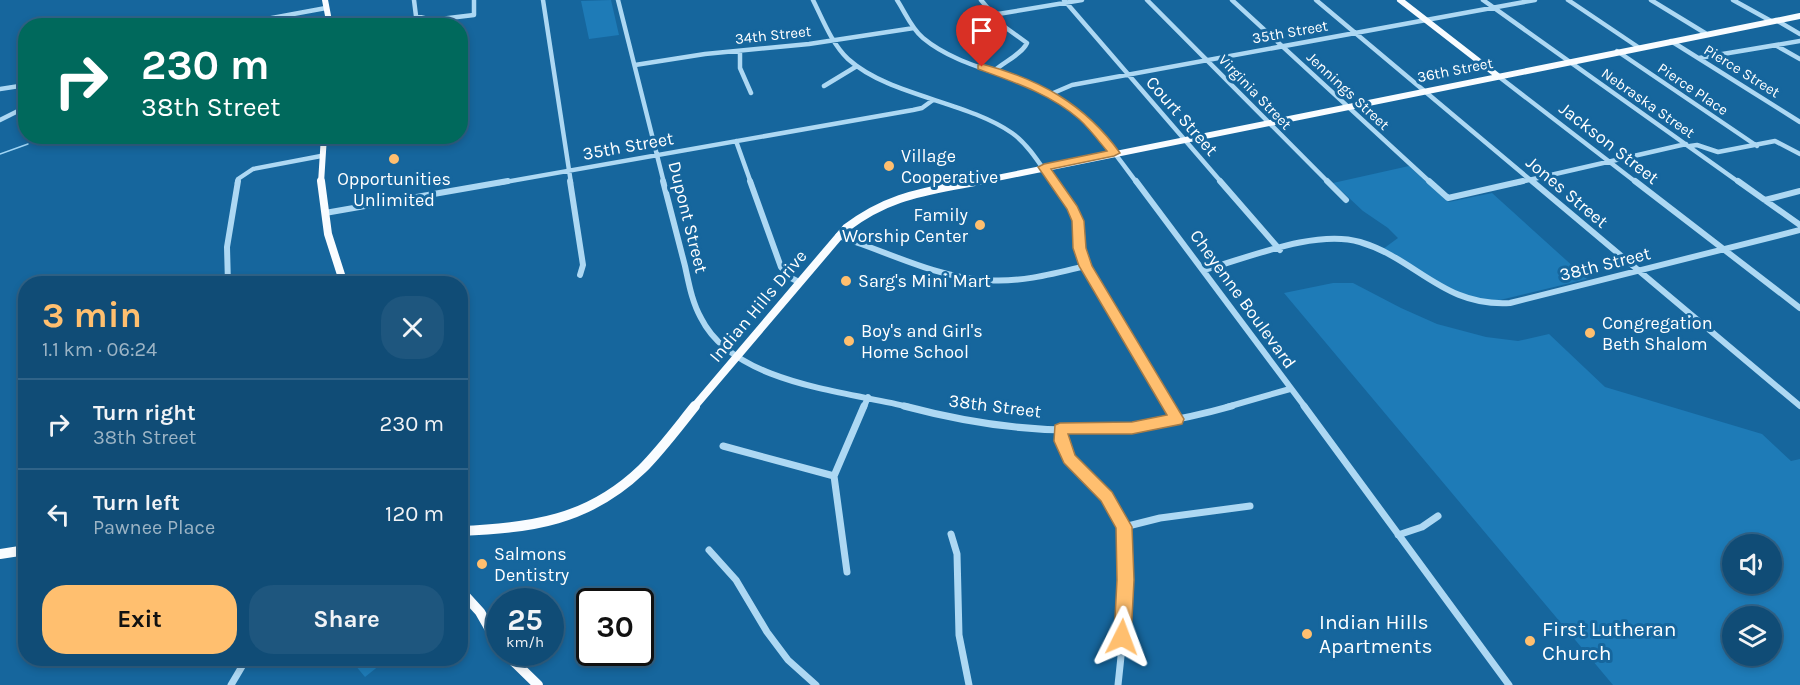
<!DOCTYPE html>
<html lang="en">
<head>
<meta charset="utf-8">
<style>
  body { margin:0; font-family:Karla,sans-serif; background:#1e567e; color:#f1f3f6; height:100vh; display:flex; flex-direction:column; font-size:22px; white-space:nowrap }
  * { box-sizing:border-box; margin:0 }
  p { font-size:20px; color:#9cb4c5 }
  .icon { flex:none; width:33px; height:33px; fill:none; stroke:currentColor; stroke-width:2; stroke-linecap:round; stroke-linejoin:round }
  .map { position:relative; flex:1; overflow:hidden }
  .side { position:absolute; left:18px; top:276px; width:450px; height:390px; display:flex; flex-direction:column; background:#104c76; border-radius:24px; box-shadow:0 3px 9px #0003,0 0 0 2px #306388 }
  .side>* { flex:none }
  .banner { position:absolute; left:18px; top:18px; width:450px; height:126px; border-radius:24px; box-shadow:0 3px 9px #0003,0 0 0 2px #306388; background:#00695c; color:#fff; overflow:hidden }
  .buttons { position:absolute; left:1722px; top:534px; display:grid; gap:12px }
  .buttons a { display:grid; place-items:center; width:60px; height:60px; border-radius:50%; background:#104c76; box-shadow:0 3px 9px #0003,0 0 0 2px #306388; font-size:30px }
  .speed { position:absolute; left:486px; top:588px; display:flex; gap:12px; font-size:30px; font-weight:700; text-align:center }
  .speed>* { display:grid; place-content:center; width:78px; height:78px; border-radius:50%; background:#104c76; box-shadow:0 3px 9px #0003,0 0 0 2px #306388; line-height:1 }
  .speed small { font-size:15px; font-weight:400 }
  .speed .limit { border:3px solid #111; border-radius:9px; background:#fff; color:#111 }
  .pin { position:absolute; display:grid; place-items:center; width:51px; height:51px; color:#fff; margin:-62px -26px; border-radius:50% 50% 50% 0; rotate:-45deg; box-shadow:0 0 6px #0007 }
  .pin .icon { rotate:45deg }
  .me { position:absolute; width:66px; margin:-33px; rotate:3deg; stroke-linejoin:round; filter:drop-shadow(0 0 4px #0008) }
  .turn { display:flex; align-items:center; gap:21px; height:126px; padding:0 24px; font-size:27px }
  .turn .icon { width:78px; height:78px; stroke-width:2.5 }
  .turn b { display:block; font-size:42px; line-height:51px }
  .round { display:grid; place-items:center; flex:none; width:63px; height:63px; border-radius:24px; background:#1e567e }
  .overview { display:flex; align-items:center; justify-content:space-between; height:102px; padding:0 24px }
  h1 { font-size:36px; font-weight:700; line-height:45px; color:#ffbf6f }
  .primary-button { display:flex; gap:12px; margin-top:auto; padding:12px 24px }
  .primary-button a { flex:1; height:69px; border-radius:24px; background:#ffbf6f; color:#111; font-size:24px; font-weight:700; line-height:69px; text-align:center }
  .primary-button a+a { background:#1e567e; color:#f1f3f6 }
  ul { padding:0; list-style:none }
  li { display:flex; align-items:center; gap:18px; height:90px; padding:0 24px; border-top:2px solid #306388 }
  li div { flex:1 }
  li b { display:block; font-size:22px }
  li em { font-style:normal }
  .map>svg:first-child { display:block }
  .green { fill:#1e7bb7; fill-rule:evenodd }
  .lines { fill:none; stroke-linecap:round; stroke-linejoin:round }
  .stream { stroke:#a0d5f5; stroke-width:1.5 }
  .minor-far2 { stroke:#add8f3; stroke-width:4.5 }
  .minor-far1 { stroke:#add8f3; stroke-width:6 }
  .minor { stroke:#add8f3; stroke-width:7 }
  .major-far2 { stroke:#f9fcff; stroke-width:6 }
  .major-far1 { stroke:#f9fcff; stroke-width:8 }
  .major { stroke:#f9fcff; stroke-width:10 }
  .route { fill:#ffbf6f; stroke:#a67c48; stroke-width:1.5 }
  .poi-dot { fill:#ffbf6f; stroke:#16669d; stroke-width:2 }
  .labels { text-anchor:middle; stroke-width:6; stroke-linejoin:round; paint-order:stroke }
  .far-street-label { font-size:15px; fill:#fff; stroke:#16669d }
  .street-label { font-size:18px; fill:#fff; stroke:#16669d }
  .poi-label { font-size:18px; fill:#fff; stroke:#16669d; text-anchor:start }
  .near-poi-label { font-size:21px; fill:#fff; stroke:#16669d; text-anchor:start }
</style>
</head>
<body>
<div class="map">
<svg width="1800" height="685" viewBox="0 0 1800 685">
  <rect width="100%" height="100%" fill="#16669d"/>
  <path class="green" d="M611 0 619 35 589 39 581 1Z
    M1409 166 1449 202 1492 193 1587 279 1500 300C1455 302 1420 271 1383 249L1398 238 1388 228 1363 211 1333 183Z
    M1333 283H1353L1401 308 1437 324 1486 337 1518 341 1549 334 1605 387 1762 434 1791 461 1800 459V685H1613L1284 293ZM1772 544V584H1732V544ZM1772 616V656H1732V616Z
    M350 659H383L385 661 365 677Z"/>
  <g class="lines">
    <path class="stream" d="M0 154 28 144"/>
    <path class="minor-far2" d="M414 0 416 16 432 20 474 15V0
      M543 0 571 183
      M618 0 664 183
      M813 0C823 20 832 44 848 59 889 96 966 101 1012 133 1029 145 1041 166 1053 183
      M897 0C905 12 911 28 923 38 959 68 1011 73 1052 95 1089 115 1112 150 1137 183
      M981 0 1002 25 1027 43C1022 54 1004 62 994 71
      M1064 0 1222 183
      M1147 0 1329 183
      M1232 0 1431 183
      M1316 0 1534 183
      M1483 0 1740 183
      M1568 0 1638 47
      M1651 0 1705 33
      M1733 0 1771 21
      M992 15 1082 0
      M1776 20 1800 34
      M250 22 326 8
      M1671 41 1800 122
      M1777 46 1800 59
      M740 51V68L751 93
      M1617 51 1757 146
      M1699 58 1800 41
      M635 65 705 54 809 44 914 28
      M1498 76 1637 183
      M824 86 857 66
      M0 89 26 85
      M1051 94 1072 85 1535 0
      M0 120 26 107
      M736 141 751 183
      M1690 146 1697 145 1718 152 1775 141 1800 154
      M237 183 238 179 253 169 321 156
      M499 183 913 110 922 108 933 100
      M1516 183 1686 144"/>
    <path class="minor-far1" d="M570 181 583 265 580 275
      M663 181C670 209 678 238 685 266 689 284 692 302 701 318 734 384 845 391 909 407
      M750 181 781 267 791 278 799 282
      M1052 181 1072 208 1078 221 1079 248 1086 266 1170 407
      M1136 181 1305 407
      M1220 181 1280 250
      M1327 181 1346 200
      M1429 181 1448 198 1523 181
      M1532 181 1800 406
      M1635 181 1800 308
      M1738 181 1800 225
      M1765 200 1800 191
      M325 213 508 181
      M838 236C886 251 934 277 985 280 1019 283 1053 274 1086 266
      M1204 270C1248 258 1315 229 1360 242 1417 259 1443 307 1510 303L1800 230
      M228 284 227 247 238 181
      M864 407 868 397
      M1227 407 1290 389"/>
    <path class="minor" d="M904 406C1021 437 1115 439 1232 406
      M1169 406 1177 419
      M1304 406 1509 685
      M1060 429C1068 468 1098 479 1117 511 1135 541 1122 647 1118 685
      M723 446 834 476
      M1124 527 1160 518 1250 506
      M951 534 957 554 959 635 969 685
      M1398 535 1422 527 1438 516
      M709 550 736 580 767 632 788 660 816 685
      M847 572 834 476 864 406
      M231 685 247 658"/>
    <path class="major-far2" d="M325 0 330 26
      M1400 0 1498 76
      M321 183 324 136
      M972 183 1800 16"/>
    <path class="major-far1" d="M321 181 328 234 344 284
      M694 407 846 228C891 194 926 192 979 181"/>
    <path class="major" d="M460 531C531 528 588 521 642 469 661 450 678 427 695 406
      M0 554 26 550
      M460 590 480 612 500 647
      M504 652 538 685"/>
  </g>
  <path class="route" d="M982 64C1039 79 1085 104 1120 153L1114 156 1051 169 1077 206 1084 221 1086 248 1092 266 1184 419 1182 424 1132 434H1068L1075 455 1112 492 1132 527 1134 580 1131 637 1128 643 1122 645 1116 643 1114 637 1117 580 1116 528 1101 501 1064 463 1054 441 1055 425 1060 423 1132 422 1167 415 1079 266 1073 248 1072 221 1067 209 1038 167 1044 164 1107 151C1098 140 1089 128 1079 119 1050 94 1014 82 978 69V65Z"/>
  <g class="poi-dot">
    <circle cx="394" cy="159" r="6"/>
    <circle cx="889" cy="166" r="6"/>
    <circle cx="980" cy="225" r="6"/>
    <circle cx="846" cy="281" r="6"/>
    <circle cx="1590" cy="333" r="6"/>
    <circle cx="849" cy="341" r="6"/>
    <circle cx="482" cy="564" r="6"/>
    <circle cx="1307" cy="634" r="6"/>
    <circle cx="1530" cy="641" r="6"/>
  </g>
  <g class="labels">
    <g class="far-street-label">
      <text transform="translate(1290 32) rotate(-10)" y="5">35th Street</text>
      <text transform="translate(773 35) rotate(-6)" y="5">34th Street</text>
      <text transform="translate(1455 70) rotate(-11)" y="5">36th Street</text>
      <text transform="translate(1742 71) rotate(32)" y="5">Pierce Street</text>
      <text transform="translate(1693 89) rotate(34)" y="5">Pierce Place</text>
      <text transform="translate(1348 91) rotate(43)" y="5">Jennings Street</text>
      <text transform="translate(1255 92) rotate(46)" y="5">Virginia Street</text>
      <text transform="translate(1648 103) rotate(35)" y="5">Nebraska Street</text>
    </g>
    <g class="street-label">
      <text transform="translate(1182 116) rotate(49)" y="6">Court Street</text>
      <text transform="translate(1609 143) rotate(38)" y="6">Jackson Street</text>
      <text transform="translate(628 146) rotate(-10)" y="6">35th Street</text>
      <text transform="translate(1567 192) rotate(40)" y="6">Jones Street</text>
      <text transform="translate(688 217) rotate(76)" y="6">Dupont Street</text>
      <text transform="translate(1605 264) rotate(-14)" y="6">38th Street</text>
      <text transform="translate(1243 299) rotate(54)" y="6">Cheyenne Boulevard</text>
      <text transform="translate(758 306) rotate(-50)" y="6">Indian Hills Drive</text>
      <text transform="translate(995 406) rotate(7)" y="6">38th Street</text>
    </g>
    <g class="poi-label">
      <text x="901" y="162">Village<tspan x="901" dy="21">Cooperative</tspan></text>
      <text x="394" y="185" text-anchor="middle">Opportunities<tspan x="394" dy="21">Unlimited</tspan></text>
      <text x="968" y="221" text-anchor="end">Family<tspan x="968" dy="21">Worship Center</tspan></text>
      <text x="858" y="287">Sarg's Mini Mart</text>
      <text x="1602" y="329">Congregation<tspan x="1602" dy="21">Beth Shalom</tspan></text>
      <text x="861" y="337">Boy's and Girl's<tspan x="861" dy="21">Home School</tspan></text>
      <text x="494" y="560">Salmons<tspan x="494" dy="21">Dentistry</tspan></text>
    </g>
    <g class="near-poi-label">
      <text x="1319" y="629">Indian Hills<tspan x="1319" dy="24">Apartments</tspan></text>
      <text x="1542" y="636">First Lutheran<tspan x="1542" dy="24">Church</tspan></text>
    </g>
  </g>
</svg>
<div class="buttons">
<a><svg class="icon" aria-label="sound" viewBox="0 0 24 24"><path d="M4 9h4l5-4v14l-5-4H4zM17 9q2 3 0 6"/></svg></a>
<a><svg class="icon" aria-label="layers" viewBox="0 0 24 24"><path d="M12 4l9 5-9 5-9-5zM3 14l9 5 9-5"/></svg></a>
</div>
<div class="speed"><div>25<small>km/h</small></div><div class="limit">30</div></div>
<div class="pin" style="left:982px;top:67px;background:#d93025"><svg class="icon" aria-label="arrive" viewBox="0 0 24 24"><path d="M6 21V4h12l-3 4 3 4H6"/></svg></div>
<svg class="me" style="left:1122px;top:637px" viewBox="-20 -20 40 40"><path d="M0-17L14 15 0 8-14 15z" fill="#ffbf6f" stroke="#fff" stroke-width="4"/></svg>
<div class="banner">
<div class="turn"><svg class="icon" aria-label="right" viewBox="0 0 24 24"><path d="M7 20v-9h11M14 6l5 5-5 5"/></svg><div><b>230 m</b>38th Street</div></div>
</div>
<section class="side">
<div class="overview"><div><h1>3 min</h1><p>1.1 km · 06:24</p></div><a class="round"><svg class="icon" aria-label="close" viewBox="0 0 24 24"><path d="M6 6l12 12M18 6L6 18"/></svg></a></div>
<ul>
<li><svg class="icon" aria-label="right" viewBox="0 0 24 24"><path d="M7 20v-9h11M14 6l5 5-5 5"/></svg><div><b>Turn right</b><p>38th Street</p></div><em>230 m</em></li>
<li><svg class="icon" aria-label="left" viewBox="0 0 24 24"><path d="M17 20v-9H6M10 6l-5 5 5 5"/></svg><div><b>Turn left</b><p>Pawnee Place</p></div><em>120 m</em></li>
</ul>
<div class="primary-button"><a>Exit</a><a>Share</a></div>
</section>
</div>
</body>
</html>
